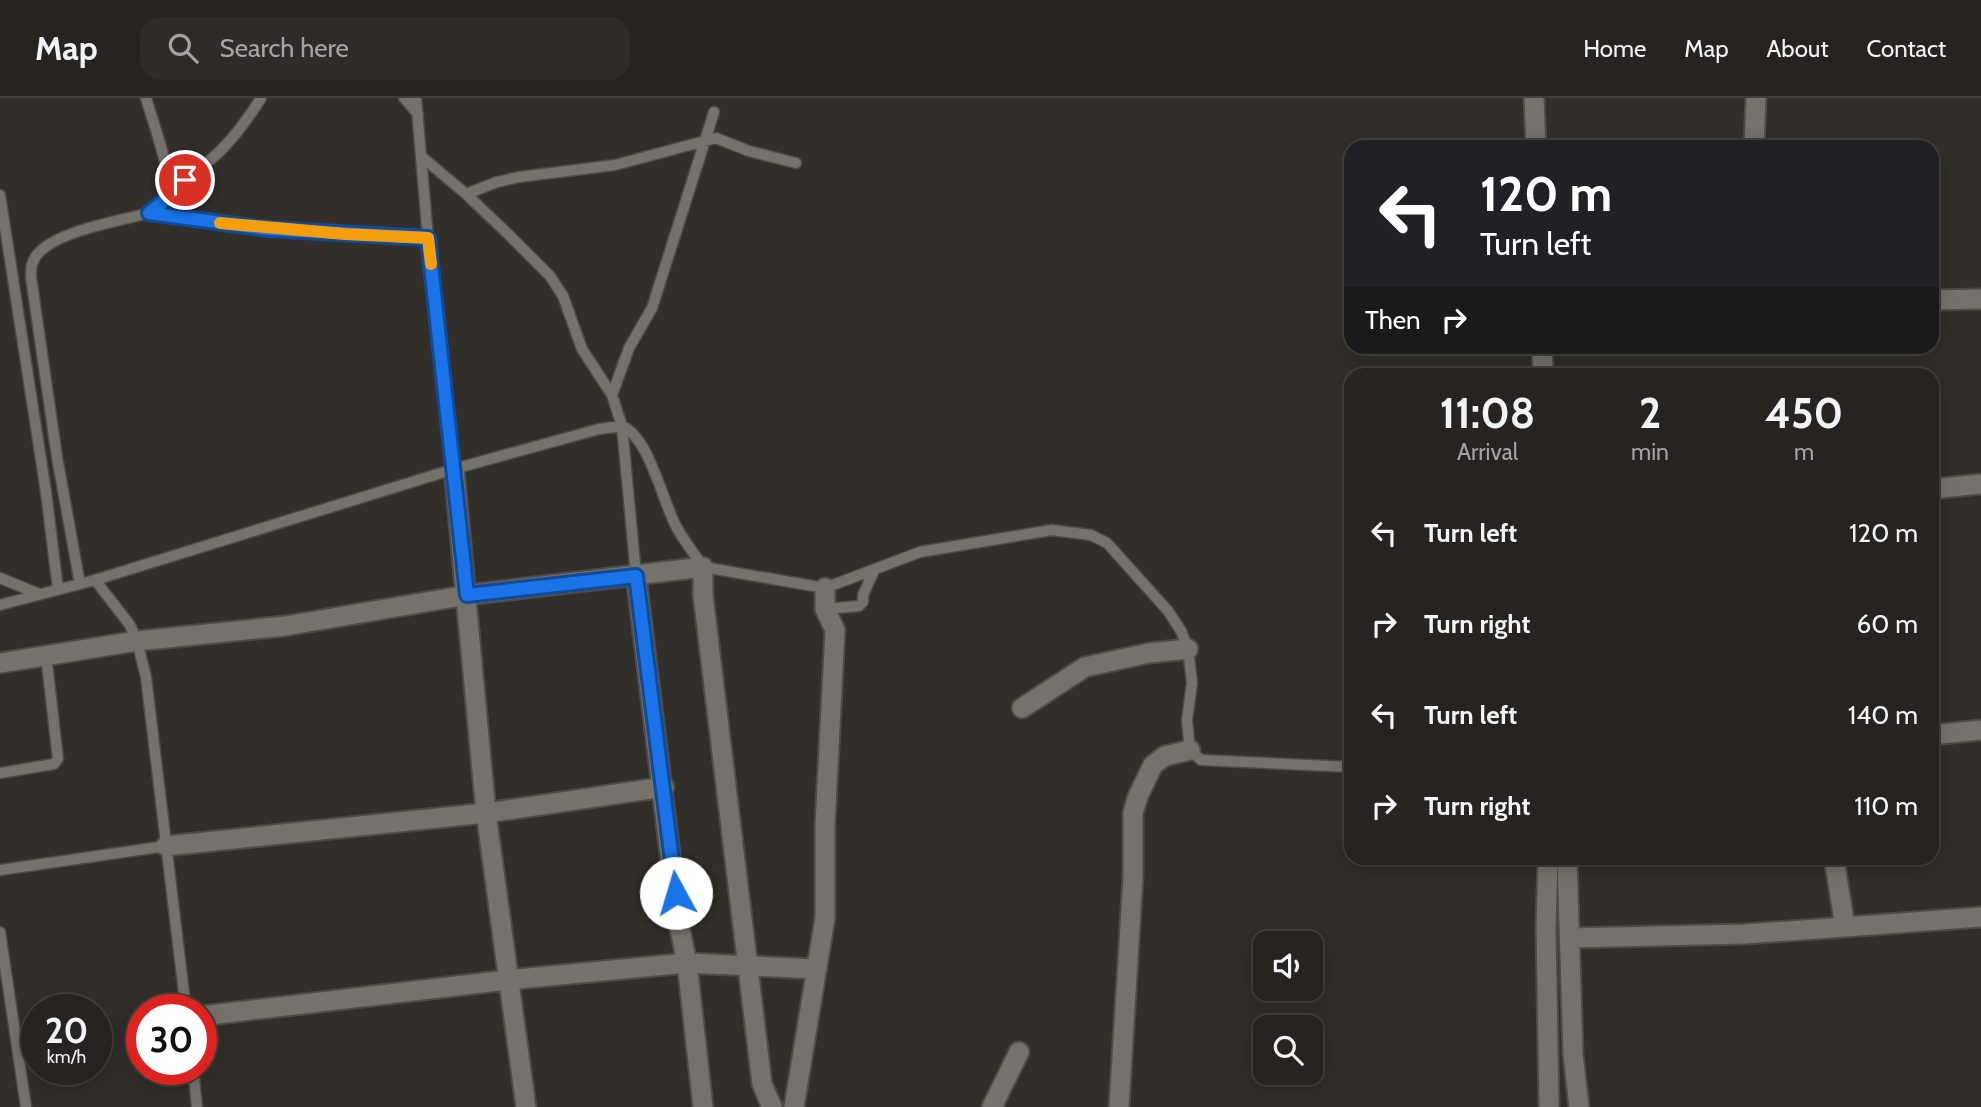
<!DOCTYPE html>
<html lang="en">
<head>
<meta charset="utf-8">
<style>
  body { margin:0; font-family:Cabin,sans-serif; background:#2e2b29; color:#f1f3f6; height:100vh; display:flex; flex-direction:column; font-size:26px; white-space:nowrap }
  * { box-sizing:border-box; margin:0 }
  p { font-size:23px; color:#a4a4a5 }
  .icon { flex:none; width:38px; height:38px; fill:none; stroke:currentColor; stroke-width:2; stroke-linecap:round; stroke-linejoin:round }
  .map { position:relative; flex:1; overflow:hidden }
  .sheet { position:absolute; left:1344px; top:270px; width:595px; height:497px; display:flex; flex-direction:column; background:#262320; border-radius:21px; box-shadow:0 4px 18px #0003,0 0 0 2px #42403e }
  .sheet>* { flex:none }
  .guide { position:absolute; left:1344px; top:42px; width:595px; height:214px; border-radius:21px; box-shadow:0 4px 18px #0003,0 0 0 2px #42403e; background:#202124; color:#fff; overflow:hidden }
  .fabs { position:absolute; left:1253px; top:833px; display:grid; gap:14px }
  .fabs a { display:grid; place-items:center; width:70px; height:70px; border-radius:14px; background:#262320; box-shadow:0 4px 18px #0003,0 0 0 2px #42403e; font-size:35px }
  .speed { position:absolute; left:21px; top:896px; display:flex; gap:14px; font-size:35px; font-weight:700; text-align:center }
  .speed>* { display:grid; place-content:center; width:91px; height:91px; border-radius:50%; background:#262320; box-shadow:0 4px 18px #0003,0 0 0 2px #42403e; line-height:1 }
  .speed small { font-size:18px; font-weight:400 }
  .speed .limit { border:10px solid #d22; background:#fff; color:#111 }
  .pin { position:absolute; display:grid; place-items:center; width:60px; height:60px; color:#fff; margin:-30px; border:4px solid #fff; border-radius:50%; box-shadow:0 2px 7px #0007 }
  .me { position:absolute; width:77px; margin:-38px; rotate:354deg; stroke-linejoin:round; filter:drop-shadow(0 0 5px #0008) }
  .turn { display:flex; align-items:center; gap:24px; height:147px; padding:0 21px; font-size:32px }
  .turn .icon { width:91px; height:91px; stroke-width:2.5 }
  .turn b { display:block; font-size:49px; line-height:60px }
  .then { display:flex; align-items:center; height:66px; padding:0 21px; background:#0003; gap:14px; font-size:26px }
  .eta { display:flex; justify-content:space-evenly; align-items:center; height:119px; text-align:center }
  .eta b { font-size:42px; font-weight:800; line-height:49px }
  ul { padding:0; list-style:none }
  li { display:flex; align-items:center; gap:21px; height:91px; padding:0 21px }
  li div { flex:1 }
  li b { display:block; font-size:26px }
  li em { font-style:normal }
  header { display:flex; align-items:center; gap:42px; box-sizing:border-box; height:98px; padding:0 35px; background:#262320; border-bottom:2px solid #42403e }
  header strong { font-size:33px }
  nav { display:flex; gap:38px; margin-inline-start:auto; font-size:24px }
  .search { width:490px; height:63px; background:#2e2b29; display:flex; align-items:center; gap:18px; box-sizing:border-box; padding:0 24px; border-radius:21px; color:#a4a4a5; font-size:26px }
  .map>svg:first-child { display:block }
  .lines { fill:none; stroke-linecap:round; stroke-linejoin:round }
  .service-casing { stroke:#4e4b46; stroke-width:13 }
  .minor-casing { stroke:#4e4b46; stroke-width:23 }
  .service { stroke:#75716b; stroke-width:10 }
  .minor { stroke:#75716b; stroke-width:19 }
  .route-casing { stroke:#114b97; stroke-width:18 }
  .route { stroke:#1a73e8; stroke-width:12 }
  .slow { stroke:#f59e0b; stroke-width:12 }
</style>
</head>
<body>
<header>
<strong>Map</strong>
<div class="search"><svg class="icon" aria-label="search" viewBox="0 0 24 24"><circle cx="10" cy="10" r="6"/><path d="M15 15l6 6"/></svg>Search here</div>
<nav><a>Home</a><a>Map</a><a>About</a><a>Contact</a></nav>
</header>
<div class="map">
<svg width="1981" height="1009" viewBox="0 0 1981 1009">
  <rect width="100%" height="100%" fill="#322f2a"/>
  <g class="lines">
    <g class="service-casing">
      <path id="service" d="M404 0 418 16
        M416 0 428 140 454 371
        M422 59 466 96 508 136 550 178 563 198 582 251 612 297 622 328 636 477
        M169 93C213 63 233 45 261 0
        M466 96 497 84 519 79 615 67 716 40 749 53 796 65
        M0 97 46 394 58 491
        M149 115 267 131 428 140
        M612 297 629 250 652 210 714 14
        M0 480 39 496
        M95 482 130 527 137 543 146 579 186 912
        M80 486 57 359 31 179C31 171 31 165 36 158 54 133 120 123 149 115 157 109 164 104 168 95 174 81 151 18 146 0
        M0 507 95 482 454 371 599 331 622 328C649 339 662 402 676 428 683 442 694 455 703 469L825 490 920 454 1052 432 1091 437 1107 445 1169 514 1181 533 1188 551 1192 585 1187 622 1190 652 1201 662 1351 669
        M825 511 859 508 863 504V497L874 473
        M0 675 54 666 58 661 46 557
        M0 772 166 748
        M0 834 26 1009
        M193 971 197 1009"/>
    </g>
    <g class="minor-casing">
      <path id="minor" d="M1534 0 1536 49
        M1754 49 1756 0
        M1932 202 1981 201
        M1542 248 1543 276
        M454 371 486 715 526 1009
        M1932 391 1981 386
        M636 478 678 822 687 865 703 1009
        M0 565 137 543 285 528 467 497 703 469V497L762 986 772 1009
        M1022 610 1085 569 1149 555 1188 551
        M1932 637 1981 632
        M166 748 486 715 664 689
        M1548 760 1546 829 1549 1009
        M1567 760 1573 956 1579 1009
        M1845 829 1981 819
        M1570 840 1745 836 1845 829 1834 760
        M201 918 507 882 687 865 817 871
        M794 1009 825 820V727L835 532 825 511V490
        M992 1009 1019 954
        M1119 1009 1133 779V715L1138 698 1153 667 1165 658 1190 652"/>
    </g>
    <use href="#service" class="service"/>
    <use href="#minor" class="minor"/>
  </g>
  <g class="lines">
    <g class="route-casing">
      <path id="route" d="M185 82 169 93 162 105 149 115 267 131 428 140 467 497 636 478 676 795"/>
    </g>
    <use href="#route" class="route"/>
    <path class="slow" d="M220 125 345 136 428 140 431 166"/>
  </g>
</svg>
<div class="fabs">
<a><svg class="icon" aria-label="sound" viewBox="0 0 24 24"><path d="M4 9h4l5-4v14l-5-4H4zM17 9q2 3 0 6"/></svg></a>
<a><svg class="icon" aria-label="search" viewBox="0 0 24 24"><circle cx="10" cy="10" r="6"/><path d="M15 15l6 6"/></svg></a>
</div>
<div class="speed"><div>20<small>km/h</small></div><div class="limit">30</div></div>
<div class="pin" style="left:185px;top:82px;background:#d93025"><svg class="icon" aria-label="arrive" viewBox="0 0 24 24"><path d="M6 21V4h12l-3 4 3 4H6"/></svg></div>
<svg class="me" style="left:676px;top:795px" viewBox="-20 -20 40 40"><circle r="19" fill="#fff"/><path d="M0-13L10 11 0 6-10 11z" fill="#1a73e8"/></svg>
<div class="guide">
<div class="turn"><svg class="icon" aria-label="left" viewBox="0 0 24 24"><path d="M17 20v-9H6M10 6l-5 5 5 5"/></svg><div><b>120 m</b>Turn left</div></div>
<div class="then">Then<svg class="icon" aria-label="right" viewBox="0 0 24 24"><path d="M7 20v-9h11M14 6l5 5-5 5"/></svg></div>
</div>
<section class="sheet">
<div class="eta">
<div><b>11:08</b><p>Arrival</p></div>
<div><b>2</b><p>min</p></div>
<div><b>450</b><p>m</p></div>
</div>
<ul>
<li><svg class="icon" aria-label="left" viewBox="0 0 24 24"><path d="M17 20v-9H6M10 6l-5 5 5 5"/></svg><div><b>Turn left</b></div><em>120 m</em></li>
<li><svg class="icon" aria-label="right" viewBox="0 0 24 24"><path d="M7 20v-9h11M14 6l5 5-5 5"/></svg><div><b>Turn right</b></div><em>60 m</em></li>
<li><svg class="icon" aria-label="left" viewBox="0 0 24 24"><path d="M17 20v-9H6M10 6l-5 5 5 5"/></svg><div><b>Turn left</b></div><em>140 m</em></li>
<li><svg class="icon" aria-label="right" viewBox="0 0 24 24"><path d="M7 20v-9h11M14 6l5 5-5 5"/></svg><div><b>Turn right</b></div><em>110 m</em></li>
</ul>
</section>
</div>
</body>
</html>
